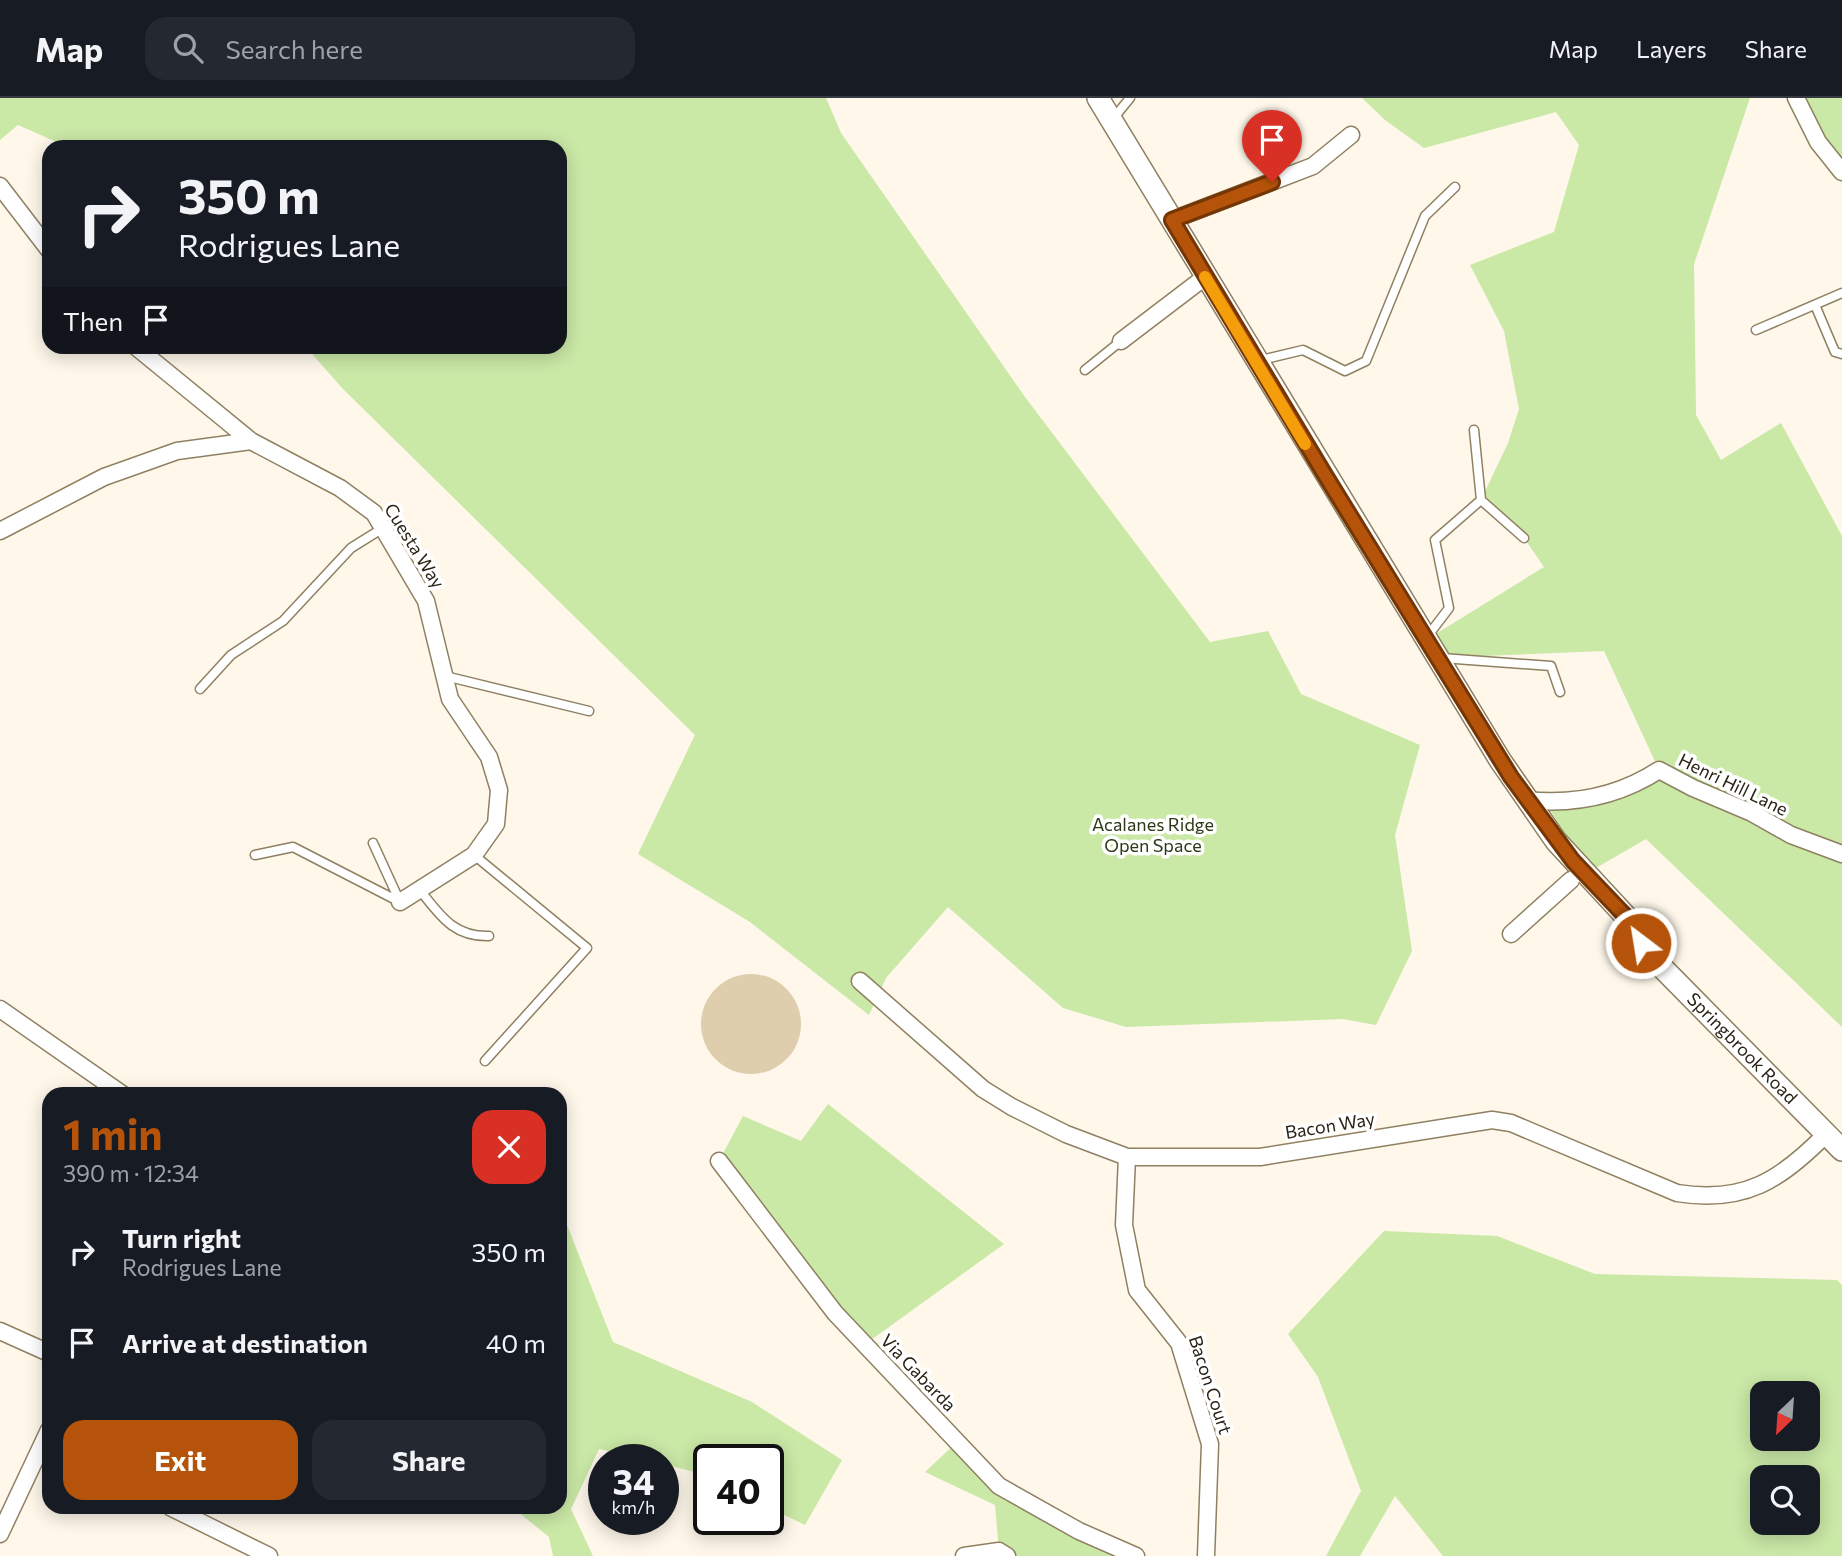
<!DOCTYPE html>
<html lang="en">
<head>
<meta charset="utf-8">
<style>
  body { margin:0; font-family:Commissioner,sans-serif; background:#242831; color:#f1f3f6; height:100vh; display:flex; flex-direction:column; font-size:26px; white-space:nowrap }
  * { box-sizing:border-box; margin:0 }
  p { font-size:23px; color:#9ea1a6 }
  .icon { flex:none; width:38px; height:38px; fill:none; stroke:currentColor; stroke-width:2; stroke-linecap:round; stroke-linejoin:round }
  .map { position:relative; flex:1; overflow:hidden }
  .sheet { position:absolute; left:42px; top:989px; width:525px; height:427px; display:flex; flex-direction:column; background:#171b24; border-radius:21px; box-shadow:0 4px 18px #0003 }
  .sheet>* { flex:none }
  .banner { position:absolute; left:42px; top:42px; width:525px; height:214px; border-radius:21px; box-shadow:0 4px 18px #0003; background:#171b24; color:#f1f3f6; overflow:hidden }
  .needle { width:46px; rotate:205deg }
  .controls { position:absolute; left:1750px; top:1283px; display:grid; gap:14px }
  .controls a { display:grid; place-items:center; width:70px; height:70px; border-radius:14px; background:#171b24; box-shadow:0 4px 18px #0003; font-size:35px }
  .speed { position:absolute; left:588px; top:1346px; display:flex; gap:14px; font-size:35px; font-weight:700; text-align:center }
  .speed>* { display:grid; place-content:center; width:91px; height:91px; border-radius:50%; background:#171b24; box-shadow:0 4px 18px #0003; line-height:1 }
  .speed small { font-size:18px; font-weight:400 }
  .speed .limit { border:4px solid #111; border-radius:10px; background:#fff; color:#111 }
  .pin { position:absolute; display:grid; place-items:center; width:60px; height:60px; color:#fff; margin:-72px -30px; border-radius:50% 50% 50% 0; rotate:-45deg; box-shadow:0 0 7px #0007 }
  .pin .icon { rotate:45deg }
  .me { position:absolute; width:77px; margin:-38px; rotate:329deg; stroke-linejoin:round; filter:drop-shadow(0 0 5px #0008) }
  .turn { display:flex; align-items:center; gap:24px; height:147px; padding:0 21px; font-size:32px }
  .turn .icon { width:91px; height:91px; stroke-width:2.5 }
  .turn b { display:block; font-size:49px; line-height:60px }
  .then { display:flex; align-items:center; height:66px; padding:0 21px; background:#0003; gap:14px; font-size:26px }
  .round { display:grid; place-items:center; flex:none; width:74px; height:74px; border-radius:21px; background:#242831 }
  .summary { display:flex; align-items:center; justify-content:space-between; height:119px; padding:0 21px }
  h1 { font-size:42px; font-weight:700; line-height:52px; color:#b45309 }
  .button { display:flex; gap:14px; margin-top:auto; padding:14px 21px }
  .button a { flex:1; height:80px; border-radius:21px; background:#b45309; color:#fff; font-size:28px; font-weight:700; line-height:80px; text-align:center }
  .button a+a { background:#242831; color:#f1f3f6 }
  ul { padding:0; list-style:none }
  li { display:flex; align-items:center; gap:21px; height:91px; padding:0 21px }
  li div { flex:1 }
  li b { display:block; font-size:26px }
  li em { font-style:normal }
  header { display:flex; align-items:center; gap:42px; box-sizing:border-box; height:98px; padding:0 35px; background:#171b24; border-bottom:2px solid #363941 }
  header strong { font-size:33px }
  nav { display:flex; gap:38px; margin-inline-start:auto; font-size:24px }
  .search { width:490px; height:63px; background:#242831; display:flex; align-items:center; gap:18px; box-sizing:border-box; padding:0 24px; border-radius:21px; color:#9ea1a6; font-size:26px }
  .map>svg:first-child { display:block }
  .green { fill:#cae8a6; fill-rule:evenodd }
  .building { fill:#decead }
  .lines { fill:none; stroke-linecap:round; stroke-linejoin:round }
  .lane-casing { stroke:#8f8061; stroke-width:11 }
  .street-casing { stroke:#8f8061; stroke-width:19 }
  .secondary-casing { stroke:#8f8061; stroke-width:24 }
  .lane { stroke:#fff; stroke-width:8 }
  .street { stroke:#fff; stroke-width:16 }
  .secondary { stroke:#fff; stroke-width:21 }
  .route-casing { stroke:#753606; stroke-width:18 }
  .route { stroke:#b45309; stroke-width:12 }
  .slow { stroke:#f59e0b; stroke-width:12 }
  .labels { text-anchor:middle; stroke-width:7; stroke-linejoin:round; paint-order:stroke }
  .street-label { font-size:18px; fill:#292316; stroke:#fff }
  .park-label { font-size:18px; fill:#2b3916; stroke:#fff }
</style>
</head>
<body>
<header>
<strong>Map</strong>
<div class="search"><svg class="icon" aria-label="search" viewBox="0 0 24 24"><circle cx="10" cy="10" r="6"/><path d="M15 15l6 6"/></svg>Search here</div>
<nav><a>Map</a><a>Layers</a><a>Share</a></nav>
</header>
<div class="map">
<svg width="1842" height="1458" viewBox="0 0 1842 1458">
  <rect width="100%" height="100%" fill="#fef7ea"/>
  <path class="green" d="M0 0H826L841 35 1025 299 1210 544 1268 533 1301 596 1420 647 1395 737 1412 853 1376 927 1343 921 1126 929 1063 910 948 809 886 880 869 917 750 824 638 756 695 637 342 290 306 249 560 248V49H68L18 27 0 42Z
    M1362 0H1750L1694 166 1696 317 1721 362 1781 325 1842 438V929L1646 741 1589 774 1547 707 1659 672 1604 553 1437 560 1426 542 1544 469 1524 440 1481 402 1508 345 1519 311 1504 233 1470 167 1554 134 1579 47 1556 14 1424 50 1385 22Z
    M1796 0H1842V74Z
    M828 1006 1004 1146 864 1247 719 1063 743 1018 801 1043Z
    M560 1109 613 1244 752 1304 842 1362 805 1427 768 1409V1362H709V1383L699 1375 663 1366V1362L643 1361 599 1351 571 1411 593 1458H553L549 1439 512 1409H560Z
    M1384 1133 1497 1138 1595 1176 1837 1182 1842 1187V1458H1443L1395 1398 1360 1458H1326L1361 1393 1318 1279 1288 1236ZM1762 1295H1808V1340H1762ZM1762 1379H1808V1424H1762Z
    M957 1344 999 1388 1136 1458H1007L999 1453 995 1407 925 1374Z"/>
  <path class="building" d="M701 926a50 50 0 1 1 100 0a50 50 0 1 1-100 0Z"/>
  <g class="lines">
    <g class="lane-casing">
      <path id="lane" d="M1112 22 1130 0
        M1815 207 1835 254 1842 256
        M1756 232 1842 195
        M1261 262 1303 252 1345 273 1366 263 1425 118 1455 89
        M1085 272 1121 243
        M1481 402 1524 440
        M1427 539 1449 510 1435 442 1481 402 1474 332
        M1442 560 1551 568 1560 594
        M445 578 589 613
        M200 591 231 557 283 523 351 450 383 430
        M373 745 400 804
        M255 757 293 749 400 804
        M474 757 587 850 485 963
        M419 791C440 817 453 839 489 838"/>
    </g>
    <g class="street-casing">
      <path id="street" d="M1796 0 1818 44 1842 74
        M0 88 49 152
        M1172 122 1313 68 1351 37
        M1121 243 1205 179
        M135 248 251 343
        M0 433 104 379 177 353 251 343 340 390 374 415 426 503 450 601 489 659 499 692 496 726 474 757 400 804
        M1526 702C1573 707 1619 698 1659 672L1693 690 1752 715 1791 737 1842 756
        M1511 836 1571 782
        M860 883 983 991 1012 1009 1066 1036 1127 1059H1260L1492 1022 1511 1025 1677 1095C1744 1106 1781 1082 1826 1036
        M0 911 122 996
        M1127 1059 1124 1127 1137 1192 1179 1245 1210 1346 1206 1458
        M719 1063 835 1215 999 1388 1079 1433 1136 1458
        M0 1233 49 1255
        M170 1409 269 1458
        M0 1436 49 1332
        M964 1458 999 1453 1007 1458"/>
    </g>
    <g class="secondary-casing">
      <g id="secondary">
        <path d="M1098 0 1500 662 1556 743 1632 825 1641 845"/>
        <path id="s1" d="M1631 838 1842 1052"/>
      </g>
    </g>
    <use href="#lane" class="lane"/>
    <use href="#street" class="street"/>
    <use href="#secondary" class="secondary"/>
  </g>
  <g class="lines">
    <g class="route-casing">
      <path id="route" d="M1272 84 1172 122 1325 377 1511 679 1573 763 1632 825 1641 845"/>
    </g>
    <use href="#route" class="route"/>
    <path class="slow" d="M1205 179 1305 346"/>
  </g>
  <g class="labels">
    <g class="street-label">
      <text transform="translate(414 448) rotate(58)" y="6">Cuesta Way</text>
      <text transform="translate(1733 687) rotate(26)" y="6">Henri Hill Lane</text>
      <text dy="6" stroke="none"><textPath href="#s1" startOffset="158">Springbrook Road</textPath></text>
      <text transform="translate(1330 1028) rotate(-9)" y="6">Bacon Way</text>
      <text transform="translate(918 1275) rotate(46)" y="6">Via Gabarda</text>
      <text transform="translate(1210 1287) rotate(72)" y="6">Bacon Court</text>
    </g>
    <g class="park-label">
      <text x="1153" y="733">Acalanes Ridge<tspan x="1153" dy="21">Open Space</tspan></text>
    </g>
  </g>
</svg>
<div class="controls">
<a><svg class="needle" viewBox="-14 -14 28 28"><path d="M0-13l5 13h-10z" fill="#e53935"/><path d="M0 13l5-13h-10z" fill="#9ea1a6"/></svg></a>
<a><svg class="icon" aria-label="search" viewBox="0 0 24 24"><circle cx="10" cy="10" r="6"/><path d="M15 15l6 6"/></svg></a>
</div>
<div class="speed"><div>34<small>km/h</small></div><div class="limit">40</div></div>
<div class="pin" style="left:1272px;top:84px;background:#d93025"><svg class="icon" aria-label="arrive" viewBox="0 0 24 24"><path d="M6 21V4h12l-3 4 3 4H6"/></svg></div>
<svg class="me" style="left:1641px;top:845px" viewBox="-20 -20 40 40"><circle r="17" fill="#b45309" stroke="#fff" stroke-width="3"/><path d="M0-11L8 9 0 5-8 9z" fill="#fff"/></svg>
<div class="banner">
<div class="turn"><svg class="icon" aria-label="right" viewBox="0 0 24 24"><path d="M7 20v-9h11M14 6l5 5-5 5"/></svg><div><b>350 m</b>Rodrigues Lane</div></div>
<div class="then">Then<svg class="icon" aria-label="arrive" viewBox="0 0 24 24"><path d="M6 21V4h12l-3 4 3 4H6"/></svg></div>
</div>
<section class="sheet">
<div class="summary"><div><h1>1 min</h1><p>390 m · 12:34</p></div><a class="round" style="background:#d93025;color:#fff"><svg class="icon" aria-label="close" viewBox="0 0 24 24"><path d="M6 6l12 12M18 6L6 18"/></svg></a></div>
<ul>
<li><svg class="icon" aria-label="right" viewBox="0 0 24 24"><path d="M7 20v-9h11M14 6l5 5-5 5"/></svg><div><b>Turn right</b><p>Rodrigues Lane</p></div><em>350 m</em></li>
<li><svg class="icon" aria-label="arrive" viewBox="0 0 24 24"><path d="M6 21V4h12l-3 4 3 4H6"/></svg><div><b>Arrive at destination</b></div><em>40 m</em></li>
</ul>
<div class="button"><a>Exit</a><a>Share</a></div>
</section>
</div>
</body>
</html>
